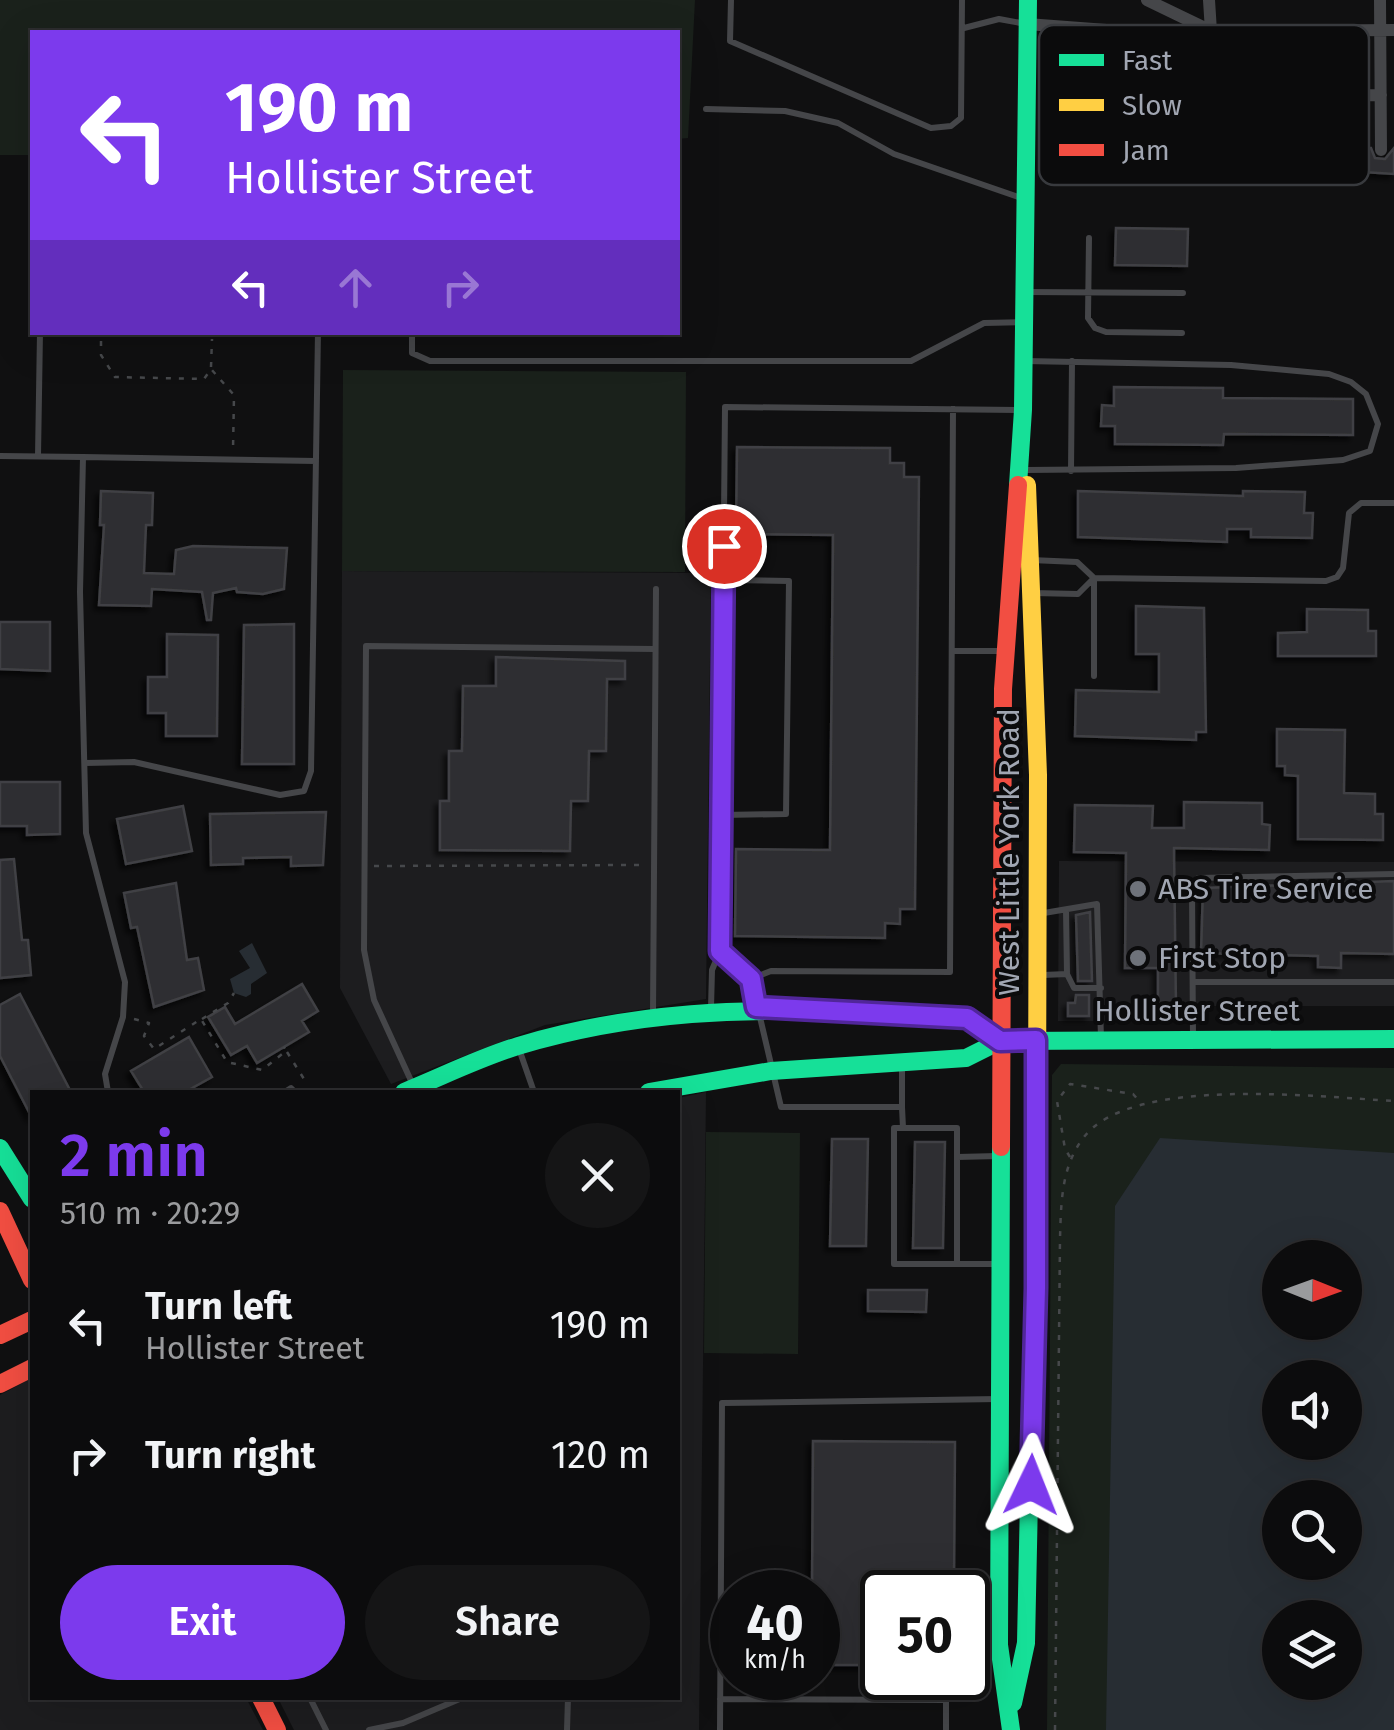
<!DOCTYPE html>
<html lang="en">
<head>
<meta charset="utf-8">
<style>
  body { margin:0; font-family:"Fira Sans",sans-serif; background:#151516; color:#f1f3f6; height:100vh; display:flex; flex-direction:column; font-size:38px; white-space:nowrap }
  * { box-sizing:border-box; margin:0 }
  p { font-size:32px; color:#9a9b9d }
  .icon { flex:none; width:55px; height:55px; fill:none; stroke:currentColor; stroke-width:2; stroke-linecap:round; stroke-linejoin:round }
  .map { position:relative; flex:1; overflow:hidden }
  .sheet { position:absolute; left:30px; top:1090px; width:650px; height:610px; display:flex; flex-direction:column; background:#0c0c0d; border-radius:0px; box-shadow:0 10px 40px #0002,0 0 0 2px #2c2c2e }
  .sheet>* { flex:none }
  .banner { position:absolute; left:30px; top:30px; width:650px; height:305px; border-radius:0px; box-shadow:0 10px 40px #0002,0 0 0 2px #2c2c2e; background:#7c3aed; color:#fff; overflow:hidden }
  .needle { width:65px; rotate:91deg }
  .buttons { position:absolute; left:1262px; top:1240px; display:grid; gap:20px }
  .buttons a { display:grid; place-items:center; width:100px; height:100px; border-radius:50%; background:#0c0c0d; box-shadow:0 10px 40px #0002,0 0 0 2px #2c2c2e; font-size:50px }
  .speed { position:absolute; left:710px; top:1570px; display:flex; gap:20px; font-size:50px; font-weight:700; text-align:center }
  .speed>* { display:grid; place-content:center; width:130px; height:130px; border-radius:50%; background:#0c0c0d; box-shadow:0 10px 40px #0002,0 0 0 2px #2c2c2e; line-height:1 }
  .speed small { font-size:25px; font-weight:400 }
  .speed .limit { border:5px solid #111; border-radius:15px; background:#fff; color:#111 }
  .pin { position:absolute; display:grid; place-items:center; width:85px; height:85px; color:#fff; margin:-42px; border:5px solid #fff; border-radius:50%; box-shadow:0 2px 10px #0007 }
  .me { position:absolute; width:110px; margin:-55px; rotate:2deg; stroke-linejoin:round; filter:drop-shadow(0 0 8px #0008) }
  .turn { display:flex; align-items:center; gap:35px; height:210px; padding:0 30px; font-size:45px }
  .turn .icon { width:130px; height:130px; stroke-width:2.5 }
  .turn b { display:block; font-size:70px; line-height:85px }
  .lanes { display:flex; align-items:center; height:95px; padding:0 30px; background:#0003; justify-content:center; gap:50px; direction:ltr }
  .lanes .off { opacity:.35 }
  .round { display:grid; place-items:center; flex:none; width:105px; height:105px; border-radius:52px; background:#151516 }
  .overview { display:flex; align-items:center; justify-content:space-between; height:170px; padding:0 30px }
  h1 { font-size:60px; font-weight:600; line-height:75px; color:#7c3aed }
  .cta { display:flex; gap:20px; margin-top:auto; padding:20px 30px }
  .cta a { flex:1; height:115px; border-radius:60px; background:#7c3aed; color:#fff; font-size:40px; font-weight:600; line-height:115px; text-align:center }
  .cta a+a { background:#151516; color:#f1f3f6 }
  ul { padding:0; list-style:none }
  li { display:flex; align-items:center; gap:30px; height:130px; padding:0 30px }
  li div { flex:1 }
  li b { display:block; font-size:38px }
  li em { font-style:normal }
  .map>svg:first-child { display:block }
  .built { fill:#1d1d1f }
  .green { fill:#1a211b; fill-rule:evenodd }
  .water { fill:#272d33; fill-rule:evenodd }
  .building { fill:#2f2f31; stroke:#404144; stroke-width:2.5; filter:url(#shadow) }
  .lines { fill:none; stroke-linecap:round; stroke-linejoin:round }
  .path { stroke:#46484b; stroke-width:2.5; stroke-dasharray:5 8; stroke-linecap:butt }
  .lane { stroke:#454649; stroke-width:6 }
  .street { stroke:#454649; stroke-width:12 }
  .fast { stroke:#16e098; stroke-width:18 }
  .slow { stroke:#ffcf43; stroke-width:18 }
  .jam { stroke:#f24e42; stroke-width:18 }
  .route-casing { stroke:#51269a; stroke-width:25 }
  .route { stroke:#7c3aed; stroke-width:18 }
  .poi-dot { fill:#6e727a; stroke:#0b0b0c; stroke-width:4 }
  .labels { text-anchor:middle; stroke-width:8; stroke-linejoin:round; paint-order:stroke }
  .street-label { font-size:30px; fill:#a1a6b2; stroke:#0b0b0c }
  .poi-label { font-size:30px; fill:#a1a6b2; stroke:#0b0b0c; text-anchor:start }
  .key { fill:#0b0b0c; stroke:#383a3e; stroke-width:2.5 }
  .key-label { font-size:28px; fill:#a1a6b2 }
</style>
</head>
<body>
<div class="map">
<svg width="1394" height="1730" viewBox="0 0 1394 1730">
  <defs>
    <filter id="shadow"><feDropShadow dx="-4.5" dy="4.5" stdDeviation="2.5" flood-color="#0009"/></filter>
  </defs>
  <rect width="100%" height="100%" fill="#101011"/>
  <path class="built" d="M342 571 711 573 706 999 545 1025 391 1084 340 988Z
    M1059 861 1394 862V1006H1181L1180 1021H1058Z
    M706 1092 699 1730H294L278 1698H678V1098Z
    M32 1378V1698H246L263 1730H0V1395Z"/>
  <path class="green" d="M0 0H695L688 138 678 139V32H32V155H0Z
    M343 370 686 372 685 572 342 571Z
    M1061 1064 1394 1068V1730H1047L1052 1075ZM1280 1258H1345V1322H1280ZM1280 1378H1345V1442H1280ZM1280 1498H1345V1562H1280ZM1280 1618H1345V1682H1280Z
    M706 1132 800 1133 798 1354 704 1353Z"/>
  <path class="water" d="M252 943 267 973 251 984V994L246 997 234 993 230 979 250 968 239 951Z
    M1160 1138 1394 1153V1730H1106L1115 1206ZM1280 1258H1345V1322H1280ZM1280 1378H1345V1442H1280ZM1280 1498H1345V1562H1280ZM1280 1618H1345V1682H1280Z"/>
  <path class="building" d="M1301 105V112H1356L1355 125H1365V148H1371L1375 158 1385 159 1394 148V174L1251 165 1252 106Z
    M1116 228 1188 229 1187 266 1115 265Z
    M1114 387 1223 388V398L1353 399V435L1224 434 1223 445 1115 444V426H1101L1102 405 1114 406Z
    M737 447 890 448V463H904V477H919L915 909H900V924L885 923V938L735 936 736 849 830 850 833 535 736 534Z
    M101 491 153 493 152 525H146L144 573 174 574 176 550 193 546 287 548 284 589 263 594 237 592 236 588 213 593 211 620H207L202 592 152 589 151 606 99 605 104 525H100Z
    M1078 491 1243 496V491L1305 492 1304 513H1313L1312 538 1251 537V529H1227V542L1078 537Z
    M1136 606 1204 608 1206 732H1196V740L1075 736 1076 690 1159 692V654H1136Z
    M1307 609 1368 610V631H1376V656H1278V633L1307 632Z
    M0 622H50V671L0 669Z
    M294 624V764H242L244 625Z
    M167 634 218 635 217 736H166V713H148V677H167Z
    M496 657 625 661V679H607L606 751H589L588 801H571L570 851 440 850V801H449V751H462L463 686H496Z
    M1277 729 1345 730 1344 793 1375 794V814H1383V840L1298 839V776L1285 775V766H1277Z
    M0 782H60V834L27 835V826H0Z
    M1184 802 1262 803V824L1270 825 1269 850 1174 848 1176 1008H1158V968H1125L1126 853 1074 852 1075 805 1153 806 1152 828H1184Z
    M183 806 192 851 126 864 117 819Z
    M326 812 323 865 291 866V857L243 858V864L211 865 210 814Z
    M14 859 22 940H28L31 975 0 978V860Z
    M1394 881V954L1341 953V968L1318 967V956L1201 953 1203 888Z
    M176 883 187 960 198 958 204 990 154 1007 137 927 131 928 124 893Z
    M1090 912 1092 981H1078L1076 915Z
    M302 984 318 1011 302 1021 309 1032 257 1063 247 1046 231 1055 208 1017 225 1007 235 1024Z
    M20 994 71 1092H32V1118L0 1056V1005Z
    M1076 995H1089V1016H1068V1003H1075Z
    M189 1037 212 1077 185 1092H144L131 1071Z
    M832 1139H868L866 1246H830Z
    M915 1142H945L943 1248H913Z
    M868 1290H927L926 1312 868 1311Z
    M813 1441 955 1442 954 1592H882V1665H818V1592H812Z"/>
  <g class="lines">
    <path class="path" d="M92 332 101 340V355L115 377 204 379 211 369 234 395 233 450
      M211 367 212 339
      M374 866 641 865
      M134 1019 149 1023 144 1036 154 1049 201 1019 227 1062 262 1070 286 1051 284 1047
      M202 1019 228 1003 234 993
      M287 1052 304 1079
      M1070 1157 1065 1149 1057 1101 1070 1084 1133 1094 1140 1102
      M1055 1730 1060 1239C1061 1204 1061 1166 1084 1137 1132 1075 1319 1097 1394 1101"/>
    <path class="lane" d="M731 0 730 41 931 128 951 126 961 118 962 0
      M964 28 999 19 1026 24
      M706 109 785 111 838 123 894 154 1024 199
      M32 211V235
      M1089 238 1088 318 1095 328 1106 332 1182 333
      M1026 292 1183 293
      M412 332V353L430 361H911L984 323 1023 322
      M1025 361 1231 365 1329 374 1351 382 1366 394 1378 424 1370 451 1343 460 1236 468 1026 470
      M0 456 83 457 80 592 86 833 125 982 123 1017 105 1074 108 1092
      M38 456 40 332
      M83 457 316 461
      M1071 471 1072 361
      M1031 560 1077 562 1094 578 1326 581 1337 577 1343 568 1349 513 1361 503H1394
      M1033 593 1078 594 1093 579
      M952 651H1005
      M1094 676V578
      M85 763 134 762 280 795 304 791 311 771 318 332
      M722 815 786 814 789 581 724 580
      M1038 914 1097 904 1101 1038
      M1067 974 1074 988H1101
      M1043 975 1067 974 1066 910
      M751 979 771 971 950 972 953 409
      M1194 982H1394
      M711 1008 712 970 720 951
      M653 1014 656 589
      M1193 1038 1192 892 1198 878 1394 874
      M518 1046 534 1092
      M902 1065V1107H781L751 979 720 951 725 407 1022 410
      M413 1085 374 1000 364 950 366 646 655 649
      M285 1092 291 1088 295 1092
      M902 1107 903 1128H957V1157
      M903 1128H894V1264H957
      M998 1156 957 1157V1264H999
      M310 1698 326 1730
      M720 1699 946 1700V1730
      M369 1730 403 1723 462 1698
      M567 1730 568 1698
      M720 1730 722 1403 999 1399"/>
    <path class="street" d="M1147 0 1207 29
      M1209 0 1215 94
      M1380 0 1381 150
      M1027 24 1133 32 1394 30
      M1120 96 1381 95"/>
    <path class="fast" d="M1018 485 1023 410 1028 0
      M404 1092C441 1077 479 1058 518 1046 634 1011 748 1007 867 1013
      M649 1092 771 1071 966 1058 1000 1041 1394 1039
      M1001 1147 999 1645 1011 1730
      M0 1148 32 1199
      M1013 1703 1026 1643 1037 1115"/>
    <path class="slow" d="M1027 485 1038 775 1037 1115
      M867 1013 967 1018 1000 1041"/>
    <path class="jam" d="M1001 1147 1003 689 1018 485
      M0 1211 32 1280
      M0 1335 32 1320
      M0 1384 32 1368
      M261 1698 277 1730"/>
  </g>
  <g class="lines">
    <g class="route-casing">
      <path id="route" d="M724 546 720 951 751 979 756 1007 967 1018 1000 1041 1036 1040V1288L1031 1485"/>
    </g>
    <use href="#route" class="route"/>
  </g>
  <g class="poi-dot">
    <circle cx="1138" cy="889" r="10"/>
    <circle cx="1138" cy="958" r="10"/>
  </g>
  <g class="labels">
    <g class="street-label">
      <text transform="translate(1009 852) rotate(-90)" y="10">West Little York Road</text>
      <text x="1197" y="1021">Hollister Street</text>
    </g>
    <g class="poi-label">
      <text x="1158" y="899">ABS Tire Service</text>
      <text x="1158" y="968">First Stop</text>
    </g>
  </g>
  <rect x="1039" y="25" width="330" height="160" rx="15" class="key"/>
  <rect x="1059" y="54" width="45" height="12" fill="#16e098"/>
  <rect x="1059" y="99" width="45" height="12" fill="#ffcf43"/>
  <rect x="1059" y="144" width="45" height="12" fill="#f24e42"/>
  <g class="key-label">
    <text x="1122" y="70">Fast</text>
    <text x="1122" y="115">Slow</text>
    <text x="1122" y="160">Jam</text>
  </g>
</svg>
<div class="buttons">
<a><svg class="needle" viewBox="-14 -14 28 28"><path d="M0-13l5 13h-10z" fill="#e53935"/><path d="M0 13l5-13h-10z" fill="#9a9b9d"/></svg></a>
<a><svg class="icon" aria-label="sound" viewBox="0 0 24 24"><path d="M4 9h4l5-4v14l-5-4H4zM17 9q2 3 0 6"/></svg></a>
<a><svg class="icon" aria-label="search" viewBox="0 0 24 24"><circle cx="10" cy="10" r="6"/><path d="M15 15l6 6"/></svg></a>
<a><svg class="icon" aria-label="layers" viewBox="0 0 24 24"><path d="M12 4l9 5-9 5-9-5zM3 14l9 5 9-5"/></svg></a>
</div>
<div class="speed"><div>40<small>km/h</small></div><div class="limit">50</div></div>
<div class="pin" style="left:724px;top:546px;background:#d93025"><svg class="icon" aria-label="arrive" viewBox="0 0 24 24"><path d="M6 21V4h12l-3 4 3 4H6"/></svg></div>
<svg class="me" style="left:1031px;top:1485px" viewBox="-20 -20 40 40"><path d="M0-17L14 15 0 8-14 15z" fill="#7c3aed" stroke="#fff" stroke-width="4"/></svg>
<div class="banner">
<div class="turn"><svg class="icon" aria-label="left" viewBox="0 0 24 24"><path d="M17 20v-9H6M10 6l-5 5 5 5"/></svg><div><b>190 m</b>Hollister Street</div></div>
<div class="lanes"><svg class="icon" aria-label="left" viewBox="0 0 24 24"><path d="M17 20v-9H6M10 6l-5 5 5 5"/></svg><svg class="icon off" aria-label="ahead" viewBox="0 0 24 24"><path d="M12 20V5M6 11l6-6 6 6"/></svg><svg class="icon off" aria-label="right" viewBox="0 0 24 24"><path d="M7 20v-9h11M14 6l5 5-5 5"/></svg></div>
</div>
<section class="sheet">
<div class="overview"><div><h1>2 min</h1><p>510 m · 20:29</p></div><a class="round"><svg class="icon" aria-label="close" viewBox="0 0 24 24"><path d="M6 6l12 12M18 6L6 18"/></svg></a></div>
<ul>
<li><svg class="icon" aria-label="left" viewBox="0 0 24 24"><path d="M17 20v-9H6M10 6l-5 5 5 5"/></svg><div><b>Turn left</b><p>Hollister Street</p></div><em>190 m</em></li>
<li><svg class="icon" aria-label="right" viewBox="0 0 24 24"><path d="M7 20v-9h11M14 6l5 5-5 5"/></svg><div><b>Turn right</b></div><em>120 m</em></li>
</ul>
<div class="cta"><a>Exit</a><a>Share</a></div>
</section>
</div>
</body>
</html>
